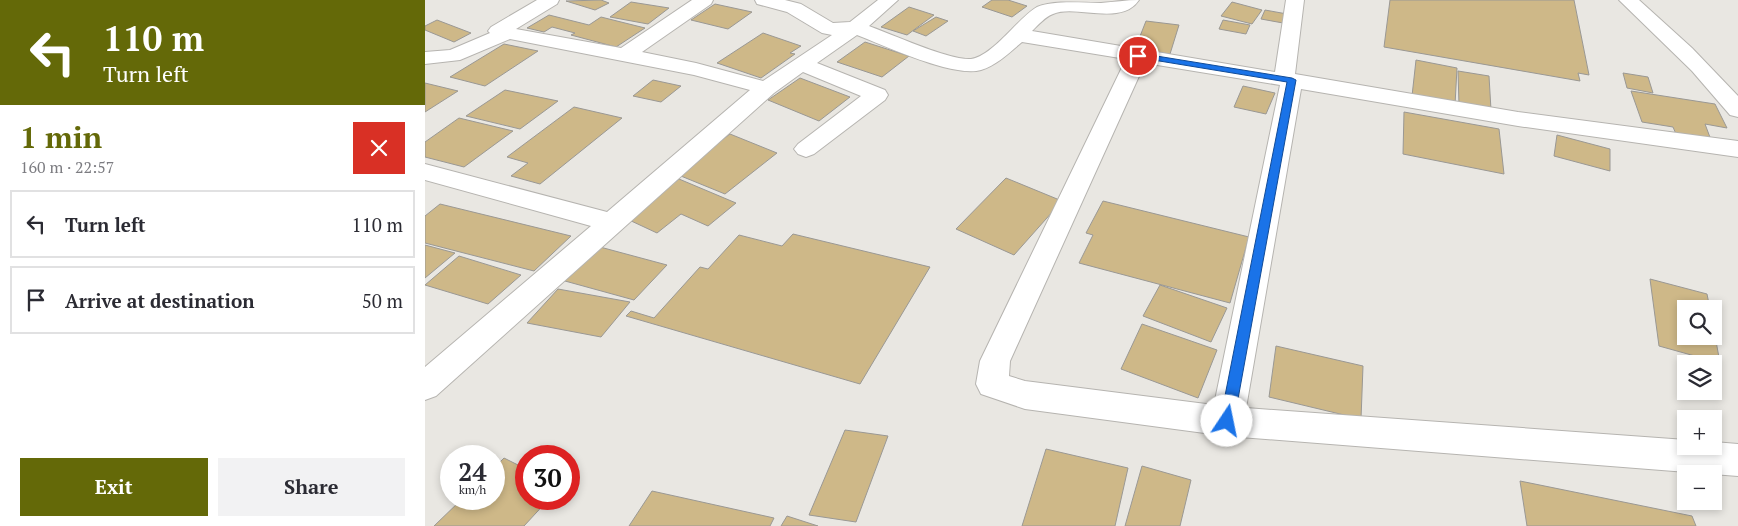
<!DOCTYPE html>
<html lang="en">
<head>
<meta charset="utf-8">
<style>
  body { margin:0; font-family:"PT Serif",serif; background:#f2f2f3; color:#2b2b33; height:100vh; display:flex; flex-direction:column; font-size:19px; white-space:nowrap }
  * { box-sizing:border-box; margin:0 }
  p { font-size:16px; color:#7c7c81 }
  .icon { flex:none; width:28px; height:28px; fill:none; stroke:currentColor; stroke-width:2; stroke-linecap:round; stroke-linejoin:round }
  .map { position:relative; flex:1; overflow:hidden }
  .details { display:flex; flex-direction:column; background:#fff; width:425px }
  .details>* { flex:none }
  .top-card { background:#646908; color:#fff; overflow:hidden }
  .controls { position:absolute; left:1252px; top:300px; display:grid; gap:10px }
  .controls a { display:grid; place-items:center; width:45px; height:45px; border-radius:0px; background:#fff; box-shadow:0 2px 8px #0003; font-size:25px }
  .speed { position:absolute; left:15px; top:445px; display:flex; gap:10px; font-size:25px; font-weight:700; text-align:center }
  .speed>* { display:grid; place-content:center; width:65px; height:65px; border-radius:50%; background:#fff; box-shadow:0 2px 8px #0003; line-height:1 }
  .speed small { font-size:12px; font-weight:400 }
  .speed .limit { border:8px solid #d22; background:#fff; color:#111 }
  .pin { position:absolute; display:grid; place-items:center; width:42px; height:42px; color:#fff; margin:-21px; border:2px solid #fff; border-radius:50%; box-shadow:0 1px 5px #0007 }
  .me { position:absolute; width:55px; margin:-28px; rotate:11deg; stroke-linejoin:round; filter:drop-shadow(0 0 4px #0008) }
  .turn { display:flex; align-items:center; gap:18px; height:105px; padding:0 20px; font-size:22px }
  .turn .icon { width:65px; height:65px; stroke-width:2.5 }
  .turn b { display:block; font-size:35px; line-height:42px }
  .round { display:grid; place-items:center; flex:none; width:52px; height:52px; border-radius:0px; background:#f2f2f3 }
  .overview { display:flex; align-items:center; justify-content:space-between; height:85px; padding:0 20px }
  h1 { font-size:30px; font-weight:700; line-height:38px; color:#646908 }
  .button { display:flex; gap:10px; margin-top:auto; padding:10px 20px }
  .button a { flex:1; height:58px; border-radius:0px; background:#646908; color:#fff; font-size:20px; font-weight:700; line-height:58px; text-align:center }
  .button a+a { background:#f2f2f3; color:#2b2b33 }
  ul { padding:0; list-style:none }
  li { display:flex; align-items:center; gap:15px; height:68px; margin:0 10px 8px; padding:0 10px; border:2px solid #e1e1e2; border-radius:0px }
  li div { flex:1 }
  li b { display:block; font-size:19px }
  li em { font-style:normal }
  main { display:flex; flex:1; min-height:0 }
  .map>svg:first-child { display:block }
  .building { fill:#ceb888; stroke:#9a9894 }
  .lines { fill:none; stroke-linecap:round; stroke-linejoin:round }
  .minor-casing { stroke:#b6b4b0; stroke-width:2 }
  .major-casing { stroke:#b6b4b0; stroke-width:2 }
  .minor { fill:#fff; fill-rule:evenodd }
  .major { fill:#fff; fill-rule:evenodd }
  .route { fill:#1a73e8; stroke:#114b97 }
</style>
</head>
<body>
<main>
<section class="details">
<div class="top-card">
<div class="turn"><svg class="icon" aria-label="left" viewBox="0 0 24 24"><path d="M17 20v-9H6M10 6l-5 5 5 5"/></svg><div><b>110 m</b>Turn left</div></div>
</div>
<div class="overview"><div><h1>1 min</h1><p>160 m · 22:57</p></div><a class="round" style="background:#d93025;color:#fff"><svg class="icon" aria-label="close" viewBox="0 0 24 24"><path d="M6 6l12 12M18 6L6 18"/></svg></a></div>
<ul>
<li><svg class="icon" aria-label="left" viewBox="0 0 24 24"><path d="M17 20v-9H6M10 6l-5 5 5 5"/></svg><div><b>Turn left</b></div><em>110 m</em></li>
<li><svg class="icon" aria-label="arrive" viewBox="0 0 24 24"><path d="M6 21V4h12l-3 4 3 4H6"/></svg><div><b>Arrive at destination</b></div><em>50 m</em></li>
</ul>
<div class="button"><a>Exit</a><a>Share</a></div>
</section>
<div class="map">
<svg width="1313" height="526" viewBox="0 0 1313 526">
  <rect width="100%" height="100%" fill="#e9e7e2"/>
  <path class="building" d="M176 0 184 3 170 10 141 1Z
    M567 0H583L602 6 587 17 557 7Z
    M965 0H1149L1164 75 1153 73 1155 81 959 47Z
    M206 2 244 8 223 24 185 17Z
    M807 2 837 10 827 24 796 16Z
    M290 4 327 12 303 29 266 20Z
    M484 7 509 15 482 35 456 27Z
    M840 10 862 14 858 23 836 19Z
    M124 15 164 25 176 17 220 28 191 47 146 35 150 33 127 27 119 32 102 28Z
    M511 17 523 21 501 36 488 31Z
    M12 20 46 33 29 42 0 30V26Z
    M798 20 825 25 821 34 794 29Z
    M721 21 754 25 745 54 710 49Z
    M338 33 376 46 365 53 370 54 336 78 292 63Z
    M440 42 484 56 457 77 412 62Z
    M79 44 113 51 60 86 25 77Z
    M991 60 1032 68 1030 105 987 96Z
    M1033 71 1064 76 1066 110 1034 105Z
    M1198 73 1223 77 1228 93 1202 88Z
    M375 78 425 97 394 121 343 100Z
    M228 80 256 86 236 102 208 96Z
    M0 83 33 91 0 112Z
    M818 86 850 93 841 114 809 107Z
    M80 90 133 101 95 129 41 116Z
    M1206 91 1290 104 1302 128 1280 124 1286 140 1251 134 1248 127 1217 122Z
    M149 107 197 118 115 184 86 176 103 163 82 157Z
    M979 112 1074 129 1079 174 978 154Z
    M34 118 88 131 39 167 0 157V142Z
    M305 134 352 153 300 194 251 174Z
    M1132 135 1185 149V171L1129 156Z
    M581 178 637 201 589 255 531 229Z
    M254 179 311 203 283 226 256 214 232 233 202 219Z
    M678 201 824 237 805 303 654 263 668 235 661 233Z
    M15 204 146 236 109 271 0 243V216Z
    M368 234 505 267 435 384 201 316 206 311 229 318 275 267 283 269 314 235 357 246Z
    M0 245 30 253 0 278Z
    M175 247 242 265 209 300 140 281Z
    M34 256 96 275 63 304 0 285Z
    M1225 279 1282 294 1285 309H1261V336H1289V330L1295 363 1234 346Z
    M735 285 802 308 786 342 718 316Z
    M133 289 205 302 176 337 102 323Z
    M717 324 792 350 773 398 696 369Z
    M851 346 938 366 936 419 844 397Z
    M420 430 463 436 431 522 384 515Z
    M621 449 703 468 690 526H597Z
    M79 458 101 469V499H124L99 526H9L37 499H69V468Z
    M717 466 766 480 755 526H700Z
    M1095 481 1267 516 1271 526H1102Z
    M227 491 349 518 345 526H204Z
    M362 516 393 526H356Z"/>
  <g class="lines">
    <g class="minor-casing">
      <path id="minor" d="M112 0H134L132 4 91 29 196 48 267 0H288L286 4 217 52 271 63 338 81 407 35 397 33 362 12 332 4 330 0H360L376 4 408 23 425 22 453 0H473L444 26C466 34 526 61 546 59 568 56 593 18 612 7 631 0 655 3 676 3 689 2 701 0 714 0 696 27 651 4 628 14 620 17 613 25 607 31L850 72 861 0H879L870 74 1093 112 1313 141V157L1093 126 876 89 821 408 1261 440V446H1289V442L1313 444V476L802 436 600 409 556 394 551 384 555 361 701 59 597 42C585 52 572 65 556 70 529 78 460 46 432 35L392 63 460 90 463 95 460 100 389 154 381 157 373 154 369 149 373 144 436 96 378 72 349 93 11 396 0 400V367L166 226 0 180V164L182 212 325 90 269 75 85 39 35 60 0 64V52L25 50 65 33 63 31 66 27ZM720 63 855 85 789 405 600 381 584 376 585 361Z"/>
    </g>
    <g class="major-casing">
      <path id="major" d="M1194 0H1214L1267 48 1313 96V117L1305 115 1267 71Z"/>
    </g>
    <use href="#minor" class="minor"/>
    <use href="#major" class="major"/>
  </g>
  <path class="route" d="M713 53 867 78 871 80 809 421 807 425 802 427 797 425 795 421 862 82 710 57 709 56Z"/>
</svg>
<div class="controls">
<a><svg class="icon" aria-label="search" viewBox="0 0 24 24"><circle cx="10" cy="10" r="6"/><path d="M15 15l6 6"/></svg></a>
<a><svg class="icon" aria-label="layers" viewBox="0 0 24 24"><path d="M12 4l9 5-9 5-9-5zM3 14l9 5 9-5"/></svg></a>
<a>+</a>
<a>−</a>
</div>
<div class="speed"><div>24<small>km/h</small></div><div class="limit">30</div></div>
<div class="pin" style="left:713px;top:56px;background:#d93025"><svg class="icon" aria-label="arrive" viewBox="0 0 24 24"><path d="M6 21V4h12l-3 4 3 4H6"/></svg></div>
<svg class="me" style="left:802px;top:421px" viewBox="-20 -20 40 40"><circle r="19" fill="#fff"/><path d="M0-13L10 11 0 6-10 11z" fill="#1a73e8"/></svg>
</div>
</main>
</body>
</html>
